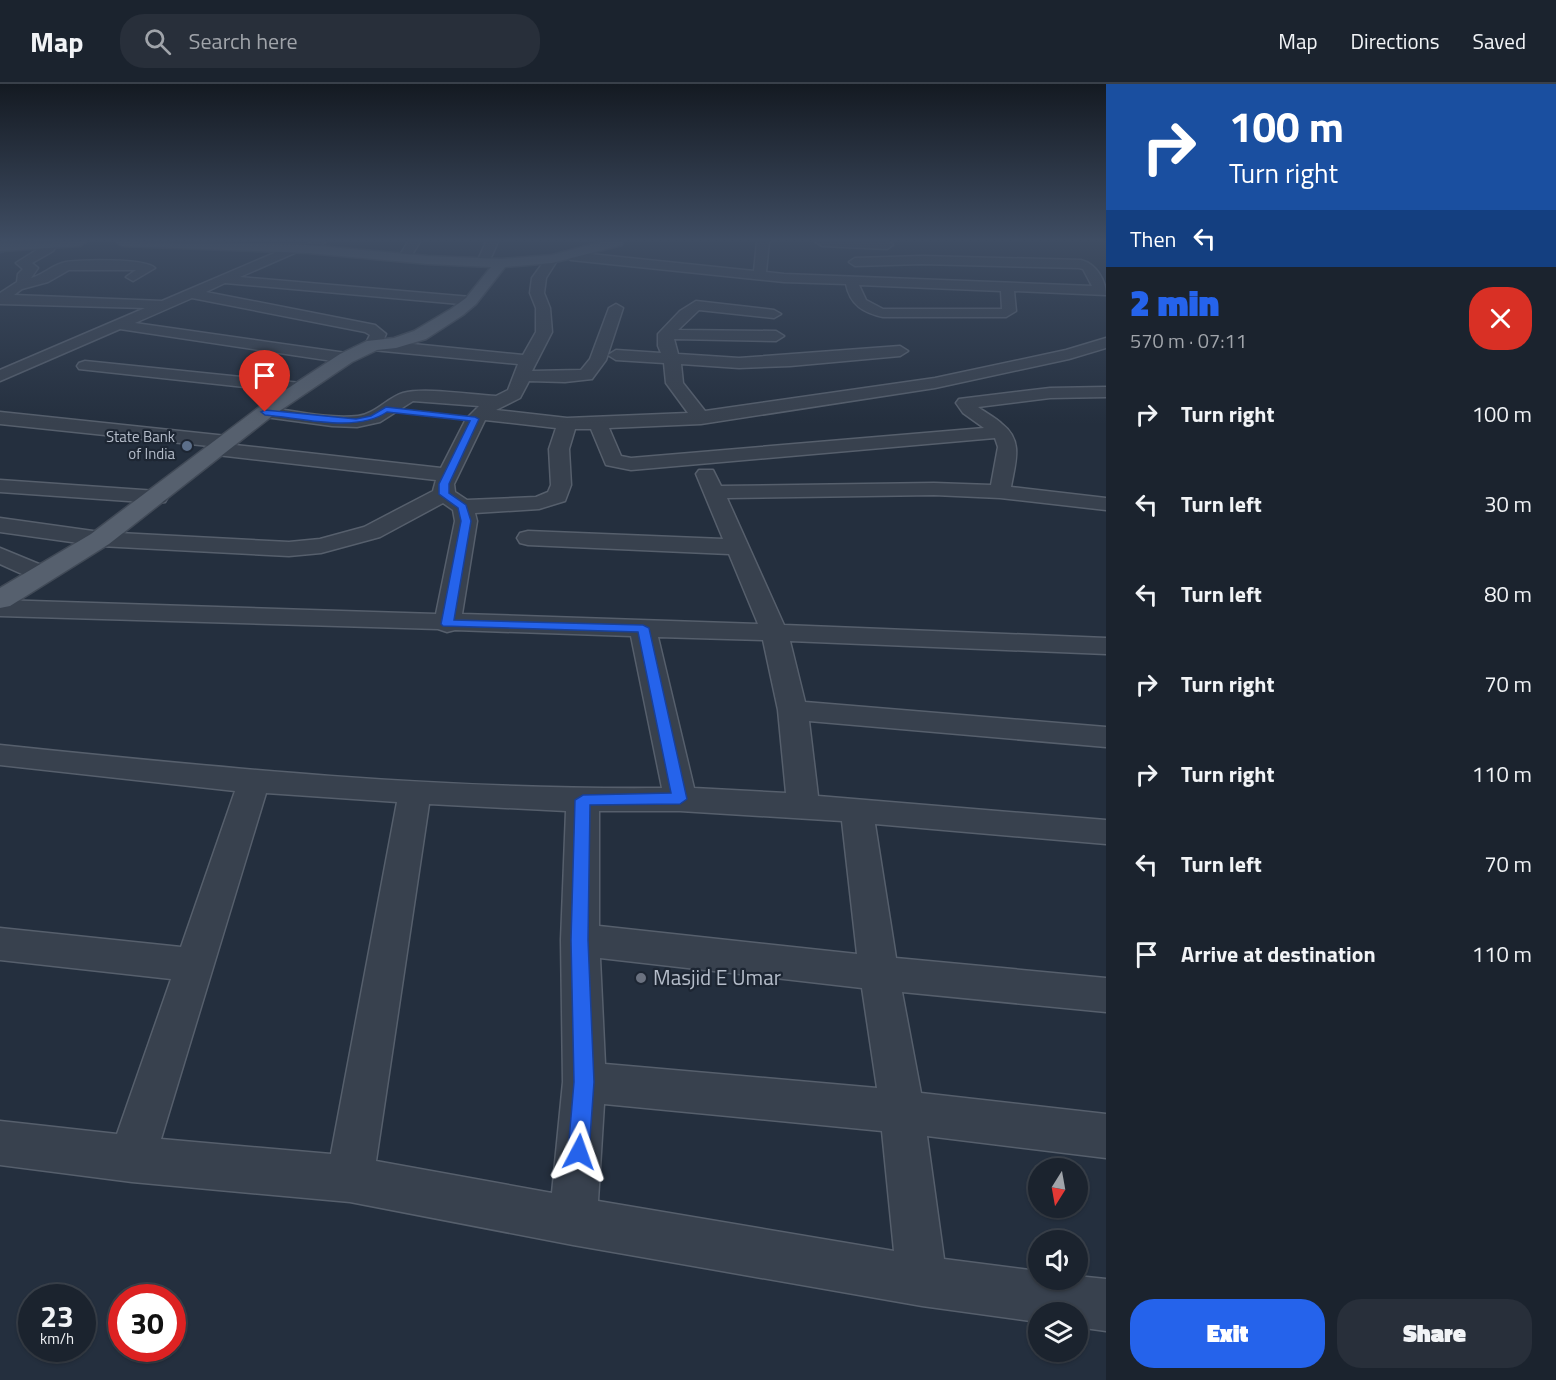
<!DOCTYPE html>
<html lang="en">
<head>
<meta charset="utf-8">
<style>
  body { margin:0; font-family:"Titillium Web",sans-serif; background:#282f3a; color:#f1f3f6; height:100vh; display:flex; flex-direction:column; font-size:22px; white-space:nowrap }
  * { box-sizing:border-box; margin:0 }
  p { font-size:20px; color:#a0a4aa }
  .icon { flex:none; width:33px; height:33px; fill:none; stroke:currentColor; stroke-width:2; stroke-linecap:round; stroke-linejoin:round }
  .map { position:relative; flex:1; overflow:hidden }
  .side { display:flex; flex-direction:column; background:#1b232e; width:450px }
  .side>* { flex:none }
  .guide { background:#1a4fa0; color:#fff; overflow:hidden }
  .needle { width:39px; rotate:191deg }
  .controls { position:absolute; left:1028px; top:1074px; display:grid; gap:12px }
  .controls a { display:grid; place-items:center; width:60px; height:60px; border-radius:50%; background:#1b232e; box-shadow:0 2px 4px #0004,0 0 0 2px #39404a; font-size:30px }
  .speed { position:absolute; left:18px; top:1200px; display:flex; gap:12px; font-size:30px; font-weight:700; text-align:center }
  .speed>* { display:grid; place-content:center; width:78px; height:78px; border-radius:50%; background:#1b232e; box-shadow:0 2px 4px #0004,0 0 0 2px #39404a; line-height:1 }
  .speed small { font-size:15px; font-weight:400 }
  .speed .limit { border:9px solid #d22; background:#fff; color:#111 }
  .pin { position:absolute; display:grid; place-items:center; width:51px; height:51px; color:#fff; margin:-62px -26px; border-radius:50% 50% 50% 0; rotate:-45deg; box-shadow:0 0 6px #0007 }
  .pin .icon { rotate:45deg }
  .me { position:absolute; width:66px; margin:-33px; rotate:4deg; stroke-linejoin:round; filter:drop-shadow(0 0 4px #0008) }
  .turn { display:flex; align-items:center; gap:21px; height:126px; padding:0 24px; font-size:27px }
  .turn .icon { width:78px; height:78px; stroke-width:2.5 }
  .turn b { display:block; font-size:42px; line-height:51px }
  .then { display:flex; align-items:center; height:57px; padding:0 24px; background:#0003; gap:12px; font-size:22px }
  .round { display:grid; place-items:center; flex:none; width:63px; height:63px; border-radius:24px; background:#282f3a }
  .head { display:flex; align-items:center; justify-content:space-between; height:102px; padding:0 24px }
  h1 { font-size:36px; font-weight:800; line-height:45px; color:#2563eb }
  .primary-button { display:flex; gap:12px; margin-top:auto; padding:12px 24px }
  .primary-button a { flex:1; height:69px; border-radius:24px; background:#2563eb; color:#fff; font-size:24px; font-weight:800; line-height:69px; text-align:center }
  .primary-button a+a { background:#282f3a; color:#f1f3f6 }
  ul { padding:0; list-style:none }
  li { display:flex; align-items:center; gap:18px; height:90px; padding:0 24px }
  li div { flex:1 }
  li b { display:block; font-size:22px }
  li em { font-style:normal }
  header { display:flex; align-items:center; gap:36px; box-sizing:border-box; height:84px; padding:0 30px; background:#1b232e; border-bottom:2px solid #39404a }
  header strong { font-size:28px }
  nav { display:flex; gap:33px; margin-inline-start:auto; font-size:21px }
  .search { width:420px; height:54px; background:#282f3a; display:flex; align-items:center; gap:15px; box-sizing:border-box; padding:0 21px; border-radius:24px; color:#a0a4aa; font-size:22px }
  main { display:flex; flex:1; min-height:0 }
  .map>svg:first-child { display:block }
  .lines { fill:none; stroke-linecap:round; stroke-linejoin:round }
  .stream { stroke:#394c67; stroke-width:3 }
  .minor-casing { stroke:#565f6c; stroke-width:3 }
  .major-casing { stroke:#414a57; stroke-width:3 }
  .minor { fill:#38414e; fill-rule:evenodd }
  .major { fill:#56606e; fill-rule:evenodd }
  .route { fill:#2563eb; stroke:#184099; stroke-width:1.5 }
  .service-dot { fill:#5c6f8a; stroke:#1d2633; stroke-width:2 }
  .worship-dot { fill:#6b7280; stroke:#1d2633; stroke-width:2 }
  .labels { text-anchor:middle; stroke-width:4.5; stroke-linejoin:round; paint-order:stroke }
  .far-poi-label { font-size:15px; fill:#b4bcc9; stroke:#1d2633; text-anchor:end }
  .near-poi-label { font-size:21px; fill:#b4bcc9; stroke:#1d2633; text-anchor:start }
</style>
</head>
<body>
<header>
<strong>Map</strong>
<div class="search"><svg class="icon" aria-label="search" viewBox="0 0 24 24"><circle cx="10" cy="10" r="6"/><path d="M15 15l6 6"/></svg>Search here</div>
<nav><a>Map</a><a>Directions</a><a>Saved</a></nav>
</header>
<main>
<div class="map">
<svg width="1106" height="1296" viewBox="0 0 1106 1296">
  <rect width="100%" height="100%" fill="#242f3e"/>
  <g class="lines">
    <path class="stream" d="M0 168 7 166 10 158"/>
    <g class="minor-casing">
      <path id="minor" d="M40 158H53L56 162 53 167 32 179 38 184 31 194C43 191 53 180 66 178 82 176 144 174 155 184L133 197 126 193 136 186H69L48 198 22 205 14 211 162 217 293 161 297 162V168L240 193 471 213 478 217 471 221 225 199 206 208 375 241 386 250 383 257 523 271 536 248V224L530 209 532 194 548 172H556L558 175 546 194 544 209 550 224 552 248 532 287 581 286 590 275 609 224 616 220 623 224 606 276 592 295 565 298 529 297 520 314 496 326 567 334 688 329 666 299 664 279 616 276 608 271 616 266 661 269 658 262V250L680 227 696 217 774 226 781 230 774 234 699 226 678 246 776 247 784 252 776 257 674 255 678 270 739 274 900 262 908 267 900 272 790 282 739 284 681 280 683 299 705 327 935 294 1066 266 1106 254V264L1069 275 935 304 701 340 609 344 621 372 631 374 984 344 963 329 956 319 959 315 1050 304 1106 303V313L1050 314 978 323C986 329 995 333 1002 340 1024 357 1015 379 1011 403L1106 414V426L1000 414 934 411 727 414 784 541 1106 554V570L790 557 805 618 1106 643V663L809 637 818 712 1106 736V760L875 740 896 874 1106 894V928L902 908 921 1009 1106 1030V1074L927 1052 944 1175 1038 1187V1196H1077V1192L1106 1195V1247L1077 1243V1228H1038V1238L922 1222 573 1161 350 1118 132 1098 0 1081V1037L117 1050 171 895 0 876V844L181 863 235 707 0 681V661C219 684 441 706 662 704L631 552 455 546 447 548 438 545 0 532V516L436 530 455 437 453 426 443 419 380 453 321 469 289 472 100 462 0 448V434L100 448 289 458 320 455 364 443 433 407 436 396 217 371 210 369 207 365 209 362 0 340V328L227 352 234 354 237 358 235 361 441 384 466 335 479 322 413 317 380 338 357 343 332 342 265 333 259 332 256 328 259 324 265 323C295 327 327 335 358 332 375 330 387 314 403 309 425 303 471 311 496 312L508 306 518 280 373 266 365 261 370 251 365 248 192 214 135 239 346 269 354 274 346 279 120 245 0 297V286L145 224 0 220V209L17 198 18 190 23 185 16 179 43 162ZM485 336 556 344 549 365 551 401 548 408 536 413 467 416 455 408 454 400ZM575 345H591L606 381 631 386 995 354 998 363 991 401 934 399 721 402 713 386H699L696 390 723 455 528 447 520 449 517 454 520 459 528 461 729 470 758 540 462 530 477 437 475 429 539 425 565 417 571 401 569 365ZM658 553 763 556 778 626 786 709 694 704ZM266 709 397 718 331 1070 161 1055ZM429 720 566 727 561 856 563 998 552 1109 376 1077ZM599 727H680L842 737 857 870 599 842ZM600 874 862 904 877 1004 605 980ZM604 1020 882 1047 894 1167 598 1117Z
        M311 158H325L312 168H304V162Z
        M408 158H420L408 177H400L398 174Z
        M486 158H498L489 178 483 182 477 178Z
        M757 158H769L766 188 784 190 1092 202 1083 185 1079 184 922 180 855 182 849 178 855 174 922 172 1081 176C1096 180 1106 196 1106 211L1014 207 1016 227 1006 233H883C864 229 850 221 846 200L784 198 571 176 565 172 571 168 754 187ZM859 201 1001 207 1002 225H883L866 216Z
        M816 158H890L893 161 887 165 822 162Z
        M85 277 301 299 307 300 310 304 307 308 301 309 79 285 77 282 79 279Z
        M0 396 157 407 165 408 168 413 165 418 157 419 0 408Z
        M0 464 51 485 54 490 51 495 42 497 33 495 0 480Z"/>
    </g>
    <g class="major-casing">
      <path id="major" d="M86 158 80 162 0 167V159Z
        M116 158 308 161 428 172 501 175 552 171 601 158H623L622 161 552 179 505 183 476 220 463 231 426 255 396 264 377 266 352 278 272 332 109 460 10 522 0 524V504L91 450 258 324 340 270 367 257 394 254 414 247 451 225 466 214 491 183 428 180 308 169 122 162Z"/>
    </g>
    <use href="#minor" class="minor"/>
    <use href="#major" class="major"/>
  </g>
  <linearGradient id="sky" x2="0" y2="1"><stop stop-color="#141a22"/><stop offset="0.46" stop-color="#3f4d63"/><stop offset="1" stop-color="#3f4d63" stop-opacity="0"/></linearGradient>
  <rect width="1106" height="340" fill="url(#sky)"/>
  <path class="route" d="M386 323 475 333 479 335 449 400V409L466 421 471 437 454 536 643 541 649 544 687 715 680 720 590 721 588 856 594 998 589 1068 586 1075 579 1078 571 1075 568 1068 574 998 571 856 575 716 583 711 671 709 638 548 443 542 441 540 461 437 458 424 439 410V400L470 337 387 328C356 349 301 334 265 331L261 328 265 326 356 335 371 332Z"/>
  <circle class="service-dot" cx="187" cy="362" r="6"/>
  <circle class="worship-dot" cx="641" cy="894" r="6"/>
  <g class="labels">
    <g class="far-poi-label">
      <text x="175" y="358">State Bank<tspan x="175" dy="17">of India</tspan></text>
    </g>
    <g class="near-poi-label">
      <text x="653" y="901">Masjid E Umar</text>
    </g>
  </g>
</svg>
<div class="controls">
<a><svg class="needle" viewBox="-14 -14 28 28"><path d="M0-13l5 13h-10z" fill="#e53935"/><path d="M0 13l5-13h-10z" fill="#a0a4aa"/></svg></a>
<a><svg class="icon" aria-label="sound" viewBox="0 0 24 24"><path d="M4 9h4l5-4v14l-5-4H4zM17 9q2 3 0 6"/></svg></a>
<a><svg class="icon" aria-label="layers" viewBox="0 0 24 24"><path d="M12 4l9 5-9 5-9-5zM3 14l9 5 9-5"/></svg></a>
</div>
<div class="speed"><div>23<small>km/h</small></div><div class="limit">30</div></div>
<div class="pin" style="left:265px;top:328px;background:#d93025"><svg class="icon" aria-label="arrive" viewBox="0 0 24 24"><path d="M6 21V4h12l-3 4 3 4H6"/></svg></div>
<svg class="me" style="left:579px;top:1068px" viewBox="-20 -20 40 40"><path d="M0-17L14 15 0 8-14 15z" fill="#2563eb" stroke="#fff" stroke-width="4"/></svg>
</div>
<section class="side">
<div class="guide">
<div class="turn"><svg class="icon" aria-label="right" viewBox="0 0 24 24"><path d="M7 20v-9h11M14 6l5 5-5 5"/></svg><div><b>100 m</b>Turn right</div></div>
<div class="then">Then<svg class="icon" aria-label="left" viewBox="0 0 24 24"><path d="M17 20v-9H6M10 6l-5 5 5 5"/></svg></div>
</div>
<div class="head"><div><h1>2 min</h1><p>570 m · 07:11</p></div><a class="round" style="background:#d93025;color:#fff"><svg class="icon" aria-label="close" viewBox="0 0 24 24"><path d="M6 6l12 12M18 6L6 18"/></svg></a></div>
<ul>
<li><svg class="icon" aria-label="right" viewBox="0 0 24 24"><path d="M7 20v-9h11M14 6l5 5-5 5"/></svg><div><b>Turn right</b></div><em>100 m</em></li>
<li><svg class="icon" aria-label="left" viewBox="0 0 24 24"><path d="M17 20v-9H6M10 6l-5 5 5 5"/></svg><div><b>Turn left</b></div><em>30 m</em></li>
<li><svg class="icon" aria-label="left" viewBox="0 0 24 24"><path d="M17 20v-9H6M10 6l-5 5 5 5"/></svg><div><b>Turn left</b></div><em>80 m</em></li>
<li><svg class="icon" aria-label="right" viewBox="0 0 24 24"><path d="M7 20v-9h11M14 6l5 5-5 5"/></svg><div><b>Turn right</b></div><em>70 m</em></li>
<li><svg class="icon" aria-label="right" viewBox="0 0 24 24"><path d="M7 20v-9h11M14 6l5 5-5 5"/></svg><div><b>Turn right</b></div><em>110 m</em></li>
<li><svg class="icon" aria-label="left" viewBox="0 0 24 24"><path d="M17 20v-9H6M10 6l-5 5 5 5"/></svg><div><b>Turn left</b></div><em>70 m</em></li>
<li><svg class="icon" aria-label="arrive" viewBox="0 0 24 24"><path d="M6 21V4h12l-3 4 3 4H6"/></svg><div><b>Arrive at destination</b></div><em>110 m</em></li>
</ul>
<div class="primary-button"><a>Exit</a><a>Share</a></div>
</section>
</main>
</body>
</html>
